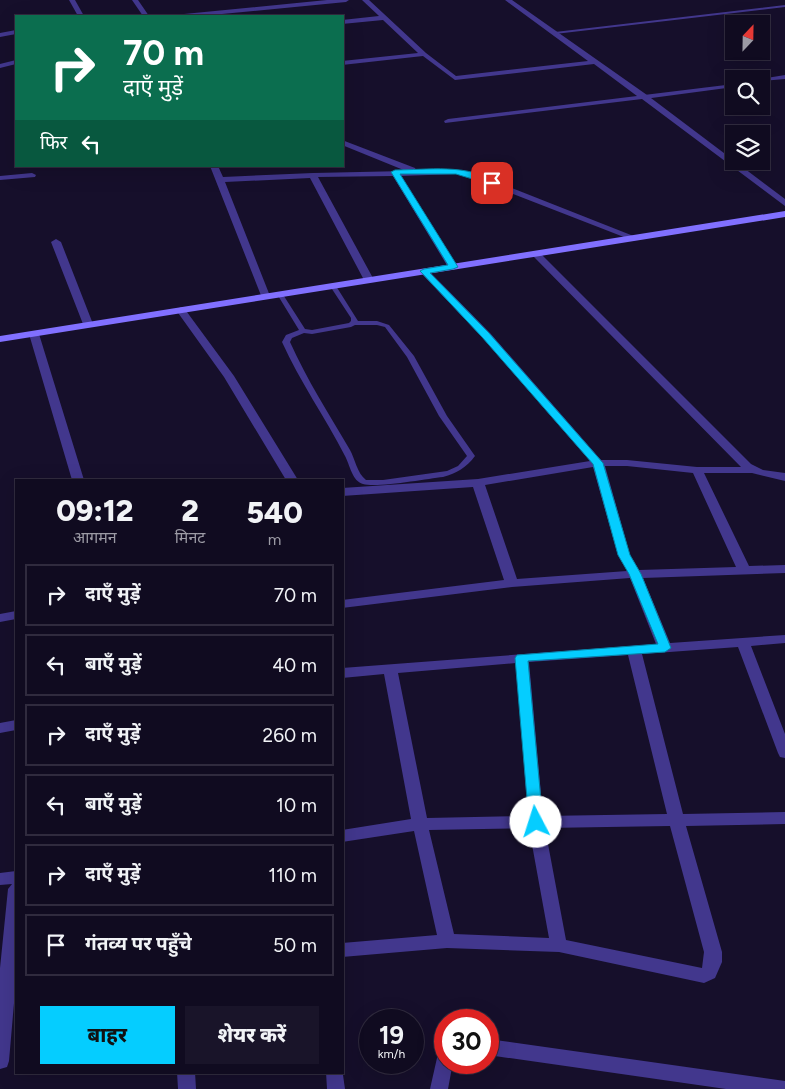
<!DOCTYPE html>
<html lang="hi">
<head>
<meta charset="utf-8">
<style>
  body { margin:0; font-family:Figtree,"Noto Sans Devanagari",sans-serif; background:#191429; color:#f1f3f6; height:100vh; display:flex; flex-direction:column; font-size:19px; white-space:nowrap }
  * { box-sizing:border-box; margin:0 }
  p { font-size:16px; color:#9c9ba5 }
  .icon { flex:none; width:28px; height:28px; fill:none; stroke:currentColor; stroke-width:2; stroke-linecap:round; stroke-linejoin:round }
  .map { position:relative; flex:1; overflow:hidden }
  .drawer { position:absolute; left:15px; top:479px; width:329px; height:595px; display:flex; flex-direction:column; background:#100b20; border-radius:0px; box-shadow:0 5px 20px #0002,0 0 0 1px #302b3e }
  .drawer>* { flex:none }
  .banner { position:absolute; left:15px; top:15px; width:329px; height:152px; border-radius:0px; box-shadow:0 5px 20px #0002,0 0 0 1px #302b3e; background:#0b6e4f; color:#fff; overflow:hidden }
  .needle { width:32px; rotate:22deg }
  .tools { position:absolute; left:725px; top:15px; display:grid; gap:10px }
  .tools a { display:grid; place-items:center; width:45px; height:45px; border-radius:0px; background:#100b20; box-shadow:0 5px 20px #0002,0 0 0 1px #302b3e; font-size:25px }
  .speed { position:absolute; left:359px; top:1009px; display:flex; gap:10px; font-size:25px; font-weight:700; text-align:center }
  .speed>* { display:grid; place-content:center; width:65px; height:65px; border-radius:50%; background:#100b20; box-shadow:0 5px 20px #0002,0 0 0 1px #302b3e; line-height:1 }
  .speed small { font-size:12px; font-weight:400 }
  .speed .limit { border:8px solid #d22; background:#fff; color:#111 }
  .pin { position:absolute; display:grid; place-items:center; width:42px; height:42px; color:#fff; margin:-21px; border-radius:10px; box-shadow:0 2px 8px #0006 }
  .me { position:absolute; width:55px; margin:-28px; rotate:355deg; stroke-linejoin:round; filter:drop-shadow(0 0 4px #0008) }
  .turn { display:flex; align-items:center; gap:18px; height:105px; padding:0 25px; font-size:22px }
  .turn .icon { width:65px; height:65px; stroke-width:2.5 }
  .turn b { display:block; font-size:35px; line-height:42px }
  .then { display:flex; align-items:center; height:48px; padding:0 25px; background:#0003; gap:10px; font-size:19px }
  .eta { display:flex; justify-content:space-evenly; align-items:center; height:85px; text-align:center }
  .eta b { font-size:30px; font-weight:800; line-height:35px }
  .primary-button { display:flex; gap:10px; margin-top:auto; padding:10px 25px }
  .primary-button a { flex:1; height:58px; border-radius:0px; background:#05cdff; color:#111; font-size:20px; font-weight:800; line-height:58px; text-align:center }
  .primary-button a+a { background:#191429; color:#f1f3f6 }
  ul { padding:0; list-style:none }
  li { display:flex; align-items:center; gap:15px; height:62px; margin:0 10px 8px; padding:0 15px; border:2px solid #302b3e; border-radius:0px }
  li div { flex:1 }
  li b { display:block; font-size:19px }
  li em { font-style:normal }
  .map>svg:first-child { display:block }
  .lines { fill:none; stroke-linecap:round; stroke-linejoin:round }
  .lane { fill:#42378d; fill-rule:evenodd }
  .street { fill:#42378d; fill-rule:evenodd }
  .secondary { fill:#8170ff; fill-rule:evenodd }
  .route { fill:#05cdff; stroke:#0385a6 }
</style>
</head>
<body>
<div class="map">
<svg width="785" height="1089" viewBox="0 0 785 1089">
  <rect width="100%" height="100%" fill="#160f2b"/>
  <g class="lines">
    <path class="lane" d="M785 5V7L555 34 553 33 555 32Z
      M785 75V79L761 81V79H760Z
      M734 84V87L644 99 641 97 644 95Z
      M333 284 336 286 358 321H377L389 325 414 356 447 416 475 456C466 468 457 473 443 477 426 479 377 488 363 484 352 481 350 465 345 456 325 417 300 382 282 342L286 335 299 330 277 294 278 293H282L305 329 312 330 349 323 351 321V318L330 286ZM355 325H377L385 327 407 357 439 416 467 456 458 466 447 471 383 480H366C357 473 355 459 350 450 329 414 307 380 290 342L292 338 304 333 312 334 351 327Z"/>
    <path class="street" d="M69 0H75L84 16H78Z
      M132 0H138L149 16H143Z
      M327 0H349L346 2 201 16H181L184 14Z
      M362 0H369L426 53 456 76 588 61 505 0H512L647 95 785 199V206L642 99 445 123 444 121 448 119 637 96 594 64 455 80 423 56 342 65V61L418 53 383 20 342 24V20L379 16Z
      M16 30V34L0 37V33Z
      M16 60V64L0 68V64Z
      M342 140 415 168 416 170H456L474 173 636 237 635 239H629L469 177 456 174 401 176 458 267 453 270 448 267 393 176 318 177 374 280 369 283 364 280 310 178 225 182 270 296 268 298H262L210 166H218L223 177 313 173 406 171 342 145Z
      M32 173 36 175 35 177 0 180V176Z
      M56 239 61 242 93 324 92 326H84L83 324 51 242Z
      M537 252 540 253 751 464 763 470 785 473V481L752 473H704L749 566 785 565V573L643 578 670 643 785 635V643L751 646 785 734V758L780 757 778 753 738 647 642 654 683 814 785 812V824L686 826 722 952V962L715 978 704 983 559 952 447 948 342 957V943L437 935 414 831 342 842V830L411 819 384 674 342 678V668L656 644 630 578 512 587 342 608V600L504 580 473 487 342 496V488L478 479 590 461 482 337 421 273V269H427L490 333 601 460H627L697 467H741L534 257V253ZM605 466H627L693 473 736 567 639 570 630 555ZM593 467 618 555 627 571 517 579 485 485ZM628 655 667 814 543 816 529 662ZM516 663 528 816 427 818 398 673ZM670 826 704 952 702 968 566 940 545 828ZM529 828 549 938 454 934 429 830Z
      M181 307 184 308 234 376 298 480H286L224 377 176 310Z
      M34 331 39 334 84 480H72L29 334Z
      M16 611V619L0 622V614Z
      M16 720V730L0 733V723Z
      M16 871V980L9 1061 7 1067 0 1069V968L8 889 12 884 0 885V873Z
      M488 1039 785 1081V1089H726L488 1055Z
      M445 1047V1062H453L448 1089H430L439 1049Z
      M342 1068 345 1089H327L326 1072H342Z
      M177 1072H195L196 1089H178Z"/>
    <path class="secondary" d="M785 211V217L0 342V336Z"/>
  </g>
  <path class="route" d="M395 170C426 170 470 163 496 183L492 185 456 174H400L458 267 453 269 430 273 489 333 603 463 630 555 641 574 671 648 665 652 528 661 543 822 541 826 536 828 531 826 529 822 515 658 517 655 658 644 629 574 618 555 593 464 482 337 420 271 424 269 448 265 391 172Z"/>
</svg>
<div class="tools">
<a><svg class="needle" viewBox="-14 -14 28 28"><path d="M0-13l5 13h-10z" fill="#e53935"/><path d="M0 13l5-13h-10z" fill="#9c9ba5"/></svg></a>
<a><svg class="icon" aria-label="search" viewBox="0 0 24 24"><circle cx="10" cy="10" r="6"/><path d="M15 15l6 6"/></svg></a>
<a><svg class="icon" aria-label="layers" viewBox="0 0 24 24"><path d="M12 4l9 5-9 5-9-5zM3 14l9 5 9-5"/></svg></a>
</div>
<div class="speed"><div>19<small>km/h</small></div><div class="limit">30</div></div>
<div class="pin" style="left:492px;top:183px;background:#d93025"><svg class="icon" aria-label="arrive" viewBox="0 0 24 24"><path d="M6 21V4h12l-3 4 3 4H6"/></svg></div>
<svg class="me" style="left:536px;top:822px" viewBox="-20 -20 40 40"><circle r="19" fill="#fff"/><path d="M0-13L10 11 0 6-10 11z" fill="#05cdff"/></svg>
<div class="banner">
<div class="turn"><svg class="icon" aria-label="right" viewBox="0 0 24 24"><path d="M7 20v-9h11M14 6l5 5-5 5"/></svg><div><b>70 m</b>दाएँ मुड़ें</div></div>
<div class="then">फिर<svg class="icon" aria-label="left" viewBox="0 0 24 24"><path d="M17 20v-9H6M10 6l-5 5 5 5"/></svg></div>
</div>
<section class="drawer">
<div class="eta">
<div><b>09:12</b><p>आगमन</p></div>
<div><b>2</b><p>मिनट</p></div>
<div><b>540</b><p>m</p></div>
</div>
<ul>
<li><svg class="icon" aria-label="right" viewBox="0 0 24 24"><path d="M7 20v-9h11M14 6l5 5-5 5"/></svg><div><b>दाएँ मुड़ें</b></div><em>70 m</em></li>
<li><svg class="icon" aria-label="left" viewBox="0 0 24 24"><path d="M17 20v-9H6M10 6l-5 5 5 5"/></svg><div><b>बाएँ मुड़ें</b></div><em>40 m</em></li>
<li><svg class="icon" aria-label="right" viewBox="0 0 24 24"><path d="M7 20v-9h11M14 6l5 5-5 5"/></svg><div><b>दाएँ मुड़ें</b></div><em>260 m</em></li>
<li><svg class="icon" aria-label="left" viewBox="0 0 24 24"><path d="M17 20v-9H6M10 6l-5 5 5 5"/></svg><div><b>बाएँ मुड़ें</b></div><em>10 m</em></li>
<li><svg class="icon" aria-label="right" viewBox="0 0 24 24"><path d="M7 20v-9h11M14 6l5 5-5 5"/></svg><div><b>दाएँ मुड़ें</b></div><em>110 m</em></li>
<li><svg class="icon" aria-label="arrive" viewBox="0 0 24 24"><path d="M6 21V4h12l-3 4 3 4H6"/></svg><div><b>गंतव्य पर पहुँचे</b></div><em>50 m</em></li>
</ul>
<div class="primary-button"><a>बाहर</a><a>शेयर करें</a></div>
</section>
</div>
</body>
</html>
